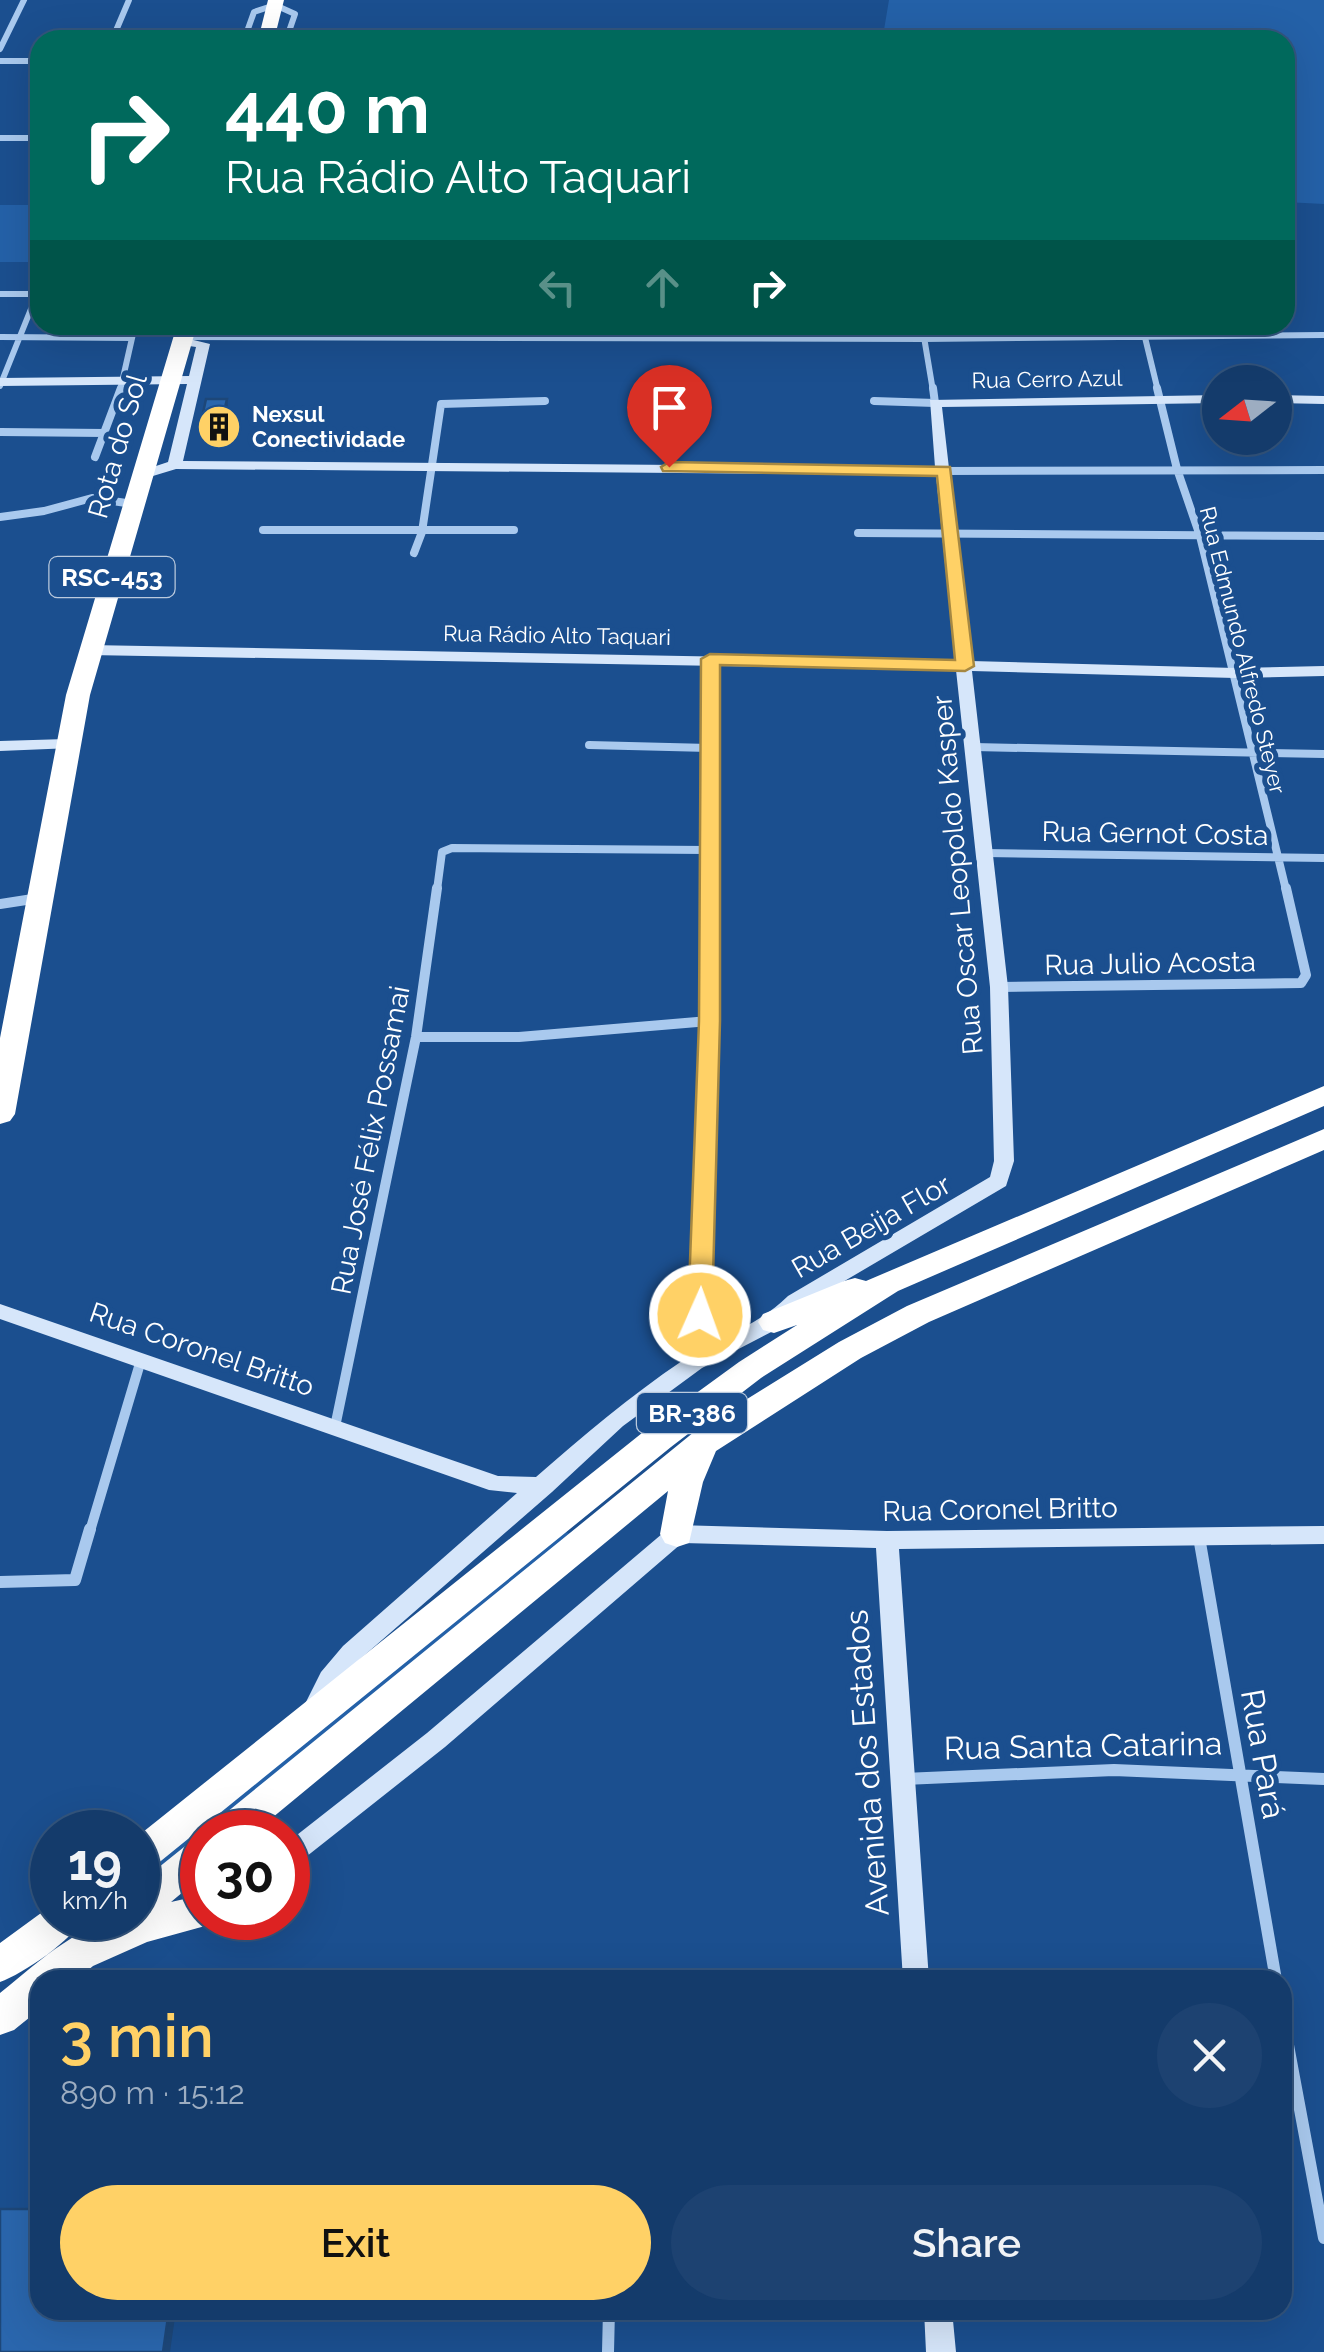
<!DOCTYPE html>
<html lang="en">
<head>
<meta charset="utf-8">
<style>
  body { margin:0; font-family:Raleway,sans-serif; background:#1d4271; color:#f1f3f6; height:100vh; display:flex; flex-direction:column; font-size:38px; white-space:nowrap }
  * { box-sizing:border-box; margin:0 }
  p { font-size:32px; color:#9dadc1 }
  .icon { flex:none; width:55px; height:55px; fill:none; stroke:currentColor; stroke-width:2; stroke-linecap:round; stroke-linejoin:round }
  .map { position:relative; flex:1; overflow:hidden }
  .side { position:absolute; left:30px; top:1970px; width:1262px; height:350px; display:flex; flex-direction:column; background:#143b6b; border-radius:30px; box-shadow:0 10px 40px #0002,0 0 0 2px #33557e }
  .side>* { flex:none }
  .hud { position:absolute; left:30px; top:30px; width:1265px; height:305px; border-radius:30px; box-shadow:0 10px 40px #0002,0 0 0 2px #33557e; background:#00695c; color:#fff; overflow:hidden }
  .needle { width:65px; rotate:253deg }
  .tools { position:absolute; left:1202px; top:365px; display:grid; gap:20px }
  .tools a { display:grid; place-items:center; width:90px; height:90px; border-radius:50%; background:#143b6b; box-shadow:0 10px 40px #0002,0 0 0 2px #33557e; font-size:50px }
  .speed { position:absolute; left:30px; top:1810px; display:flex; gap:20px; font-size:50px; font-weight:700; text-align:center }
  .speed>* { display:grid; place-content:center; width:130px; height:130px; border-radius:50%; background:#143b6b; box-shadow:0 10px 40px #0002,0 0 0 2px #33557e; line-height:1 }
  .speed small { font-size:25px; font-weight:400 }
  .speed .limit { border:15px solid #d22; background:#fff; color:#111 }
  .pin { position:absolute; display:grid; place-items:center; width:85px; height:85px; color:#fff; margin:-102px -42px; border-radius:50% 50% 50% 0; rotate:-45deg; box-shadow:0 0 10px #0007 }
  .pin .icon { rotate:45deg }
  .me { position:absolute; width:110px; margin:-55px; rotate:2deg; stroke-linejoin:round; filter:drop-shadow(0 0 8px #0008) }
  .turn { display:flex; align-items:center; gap:35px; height:210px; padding:0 30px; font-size:45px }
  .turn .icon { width:130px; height:130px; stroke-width:2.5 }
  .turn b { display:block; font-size:70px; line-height:85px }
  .lanes { display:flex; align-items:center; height:95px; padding:0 30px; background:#0003; justify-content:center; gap:50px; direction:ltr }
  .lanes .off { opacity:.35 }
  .round { display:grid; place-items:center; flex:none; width:105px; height:105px; border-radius:52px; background:#1d4271 }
  .head { display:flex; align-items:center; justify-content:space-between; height:170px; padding:0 30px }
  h1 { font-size:60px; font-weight:600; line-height:75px; color:#ffd166 }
  .cta { display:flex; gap:20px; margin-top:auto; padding:20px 30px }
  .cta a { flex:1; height:115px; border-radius:60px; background:#ffd166; color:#111; font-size:40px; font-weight:600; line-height:115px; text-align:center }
  .cta a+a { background:#1d4271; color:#f1f3f6 }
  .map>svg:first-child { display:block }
  .green { fill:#2461a8 }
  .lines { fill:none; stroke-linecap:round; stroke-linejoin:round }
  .street-far3 { stroke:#a9c9ee; stroke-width:6 }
  .street-far2 { stroke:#a9c9ee; stroke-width:8 }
  .street-far1 { stroke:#a9c9ee; stroke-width:10 }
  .street { stroke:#a9c9ee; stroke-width:12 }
  .secondary { fill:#d6e6fa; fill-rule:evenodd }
  .highway { fill:#fff; fill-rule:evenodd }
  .wall { fill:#245895 }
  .shaded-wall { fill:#1d4779 }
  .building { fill:#2a66ad; stroke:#1d4779; stroke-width:2.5 }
  .route { fill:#ffd166; stroke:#a68842; stroke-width:2.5 }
  .labels { text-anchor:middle; stroke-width:10; stroke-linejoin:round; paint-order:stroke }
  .far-street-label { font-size:22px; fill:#fff; stroke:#1b4f8f }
  .far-poi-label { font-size:22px; font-weight:bold; fill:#fff; stroke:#1b4f8f; text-anchor:start }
  .shield { fill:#1b4f8f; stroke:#bbcadd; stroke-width:2.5 }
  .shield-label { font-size:25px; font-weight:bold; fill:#fff }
  .street-label { font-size:28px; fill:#fff; stroke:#1b4f8f }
  .near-street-label { font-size:32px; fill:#fff; stroke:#1b4f8f }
</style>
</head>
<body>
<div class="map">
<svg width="1324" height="2352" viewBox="0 0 1324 2352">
  <rect width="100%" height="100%" fill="#1b4f8f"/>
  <path class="green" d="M889 0H1324V204L1285 202V40H318L321 34 884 30Z
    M0 205H40V262H0Z
    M559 1528 575 1537 138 1887V1866Z"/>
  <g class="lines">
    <path class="street-far3" d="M112 40 129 0
      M244 40 254 12 275 5 295 14 286 40
      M0 49 24 0
      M0 61H40
      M0 138H40
      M0 294H39
      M922 325 933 391
      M1142 325 1158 391
      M665 328 798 331
      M205 330 448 329
      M0 337 132 338
      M183 337 924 339 1324 335
      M0 386 37 294
      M120 391 135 325"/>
    <path class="street-far2" d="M1157 388 1177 469 1200 536 1286 890
      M874 401 935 403 933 388
      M0 432 105 433
      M95 457 121 388
      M944 471 1324 470
      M0 517 44 511 92 498 133 504
      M263 530H514
      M858 533 1324 536
      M414 553 422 532 441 404 545 401
      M589 745 709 748
      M974 747 1324 754
      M985 853 1324 858
      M437 890 442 852 452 848 707 850
      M709 890 710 659"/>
    <path class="street-far1" d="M0 904 39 898
      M999 987 1301 983 1306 975 1286 888
      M416 1037H519L709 1021
      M700 1315 745 1336
      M694 1363 700 1315 709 888
      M335 1427 416 1037 437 888
      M90 1531 141 1360"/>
    <path class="street" d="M1199 1537 1276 1980
      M0 1582 75 1580 90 1529
      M904 1779 1114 1770 1324 1779
      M1282 2013 1324 2238
      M608 2352 609 2310"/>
    <path class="secondary" d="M181 337 210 344 183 461 935 467 930 400 1220 395V403L942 407 971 661 1235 668 1324 666V676L1235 678 972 671 1008 987 1014 1161 1006 1186 802 1306 781 1327 702 1368 623 1426 552 1492 359 1660 338 1685 323 1717 314 1720 305 1717 302 1710 321 1672 343 1646 517 1493 489 1490 0 1319V1304L498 1476 536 1477C583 1436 630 1396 682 1361 719 1335 753 1330 788 1296L990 1177 994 1161 990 987 956 670 89 655 81 650 89 645 955 661 936 475 176 469 143 479 138 478V472L168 462 187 384 0 386V378L189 376 196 347 176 344 174 341Z
      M1275 395 1324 396V404L1275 403Z
      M66 739 72 740V748L0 751V741Z
      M677 1525 887 1531 1324 1526V1544L899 1549 929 1980H903L876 1548 682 1543 445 1747 297 1864 288 1867V1842L427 1733 669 1528Z
      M924 2310H952L956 2352H926Z"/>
    <path class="highway" d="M268 0H284L274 40H258Z
      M177 325H197L90 695 15 1114 10 1121 0 1124V1038L66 695Z
      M1324 1086V1106L898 1291 761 1378 671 1447 151 1869 138 1874V1836L647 1429 739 1362 797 1325 774 1333 763 1330 758 1322 763 1314 844 1281 855 1278 866 1281Z
      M1324 1129V1150L929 1322 861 1358 716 1451 703 1482 689 1543 677 1547 665 1543 660 1534 668 1491 255 1832H210L216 1821 694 1432 839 1342 907 1306Z
      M202 1838V1876L171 1902 202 1895V1918H218L216 1923 147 1942 93 1966 76 1980H40V2009L14 2030 0 2035V1993C42 1960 82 1918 138 1918V1884L189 1843Z
      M52 1905V1918H83C74 1939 23 1974 0 1982V1943Z"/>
  </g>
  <path class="wall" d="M203 413 229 415 224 436H207V429H205Z"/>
  <path class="shaded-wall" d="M227 399 229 415 224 436 222 420Z
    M169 2310H176L170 2352H163Z"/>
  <path class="building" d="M206 399H227L222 420H206L207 413H203Z
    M0 2209H40V2310H169L163 2352H0Z"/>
  <path class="route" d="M669 462 950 467 974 666 965 671 720 665V1021L712 1315 700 1324 688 1315 699 1021 701 659 710 654 955 660 937 476 663 471 661 467Z"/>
  <defs>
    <g id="building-disc" transform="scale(2.25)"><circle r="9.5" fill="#ffd166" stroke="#1b4f8f"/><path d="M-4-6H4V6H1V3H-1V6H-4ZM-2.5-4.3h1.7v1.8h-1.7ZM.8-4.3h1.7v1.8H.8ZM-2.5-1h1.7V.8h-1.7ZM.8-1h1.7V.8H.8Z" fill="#111"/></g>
  </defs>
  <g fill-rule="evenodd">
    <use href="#building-disc" x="219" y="427"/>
  </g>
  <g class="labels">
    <g class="far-street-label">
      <text transform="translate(1047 379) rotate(-1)" y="8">Rua Cerro Azul</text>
      <text transform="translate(557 635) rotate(1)" y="8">Rua Rádio Alto Taquari</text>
      <text transform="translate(1243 650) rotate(76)" y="8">Rua Edmundo Alfredo Steyer</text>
    </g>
    <g class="far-poi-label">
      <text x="252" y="422">Nexsul<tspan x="252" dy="25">Conectividade</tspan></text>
    </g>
    <g class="shield">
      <rect x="49.5" y="557" width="125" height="40" rx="8"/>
      <rect x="637" y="1393" width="110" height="40" rx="8"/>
    </g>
    <g class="shield-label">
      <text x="112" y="586">RSC-453</text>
      <text x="692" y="1422">BR-386</text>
    </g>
    <g class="street-label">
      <text transform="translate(117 446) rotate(-74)" y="10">Rota do Sol</text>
      <text transform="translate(1155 833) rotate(1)" y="10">Rua Gernot Costa</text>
      <text transform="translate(957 875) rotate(-95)" y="10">Rua Oscar Leopoldo Kasper</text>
      <text transform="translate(1150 963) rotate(-1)" y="10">Rua Julio Acosta</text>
      <text transform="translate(370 1140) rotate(-79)" y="10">Rua José Félix Possamai</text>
      <text transform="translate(871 1226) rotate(-30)" y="10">Rua Beija Flor</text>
      <text transform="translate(202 1349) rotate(19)" y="10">Rua Coronel Britto</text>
      <text transform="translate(1000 1509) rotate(-1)" y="10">Rua Coronel Britto</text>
    </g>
    <g class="near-street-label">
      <text transform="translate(1083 1746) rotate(-1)" y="11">Rua Santa Catarina</text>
      <text transform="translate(1263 1754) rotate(80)" y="11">Rua Pará</text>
      <text transform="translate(867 1763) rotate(-94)" y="11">Avenida dos Estados</text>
    </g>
  </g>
</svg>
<div class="tools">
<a><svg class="needle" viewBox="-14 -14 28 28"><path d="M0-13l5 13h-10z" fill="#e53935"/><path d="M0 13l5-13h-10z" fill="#9dadc1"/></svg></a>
</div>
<div class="speed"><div>19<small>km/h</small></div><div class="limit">30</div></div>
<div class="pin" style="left:669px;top:467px;background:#d93025"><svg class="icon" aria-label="arrive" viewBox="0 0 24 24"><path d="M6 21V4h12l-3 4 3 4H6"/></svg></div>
<svg class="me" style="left:700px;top:1315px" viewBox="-20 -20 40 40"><circle r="17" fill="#ffd166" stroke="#fff" stroke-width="3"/><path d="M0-11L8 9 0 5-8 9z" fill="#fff"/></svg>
<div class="hud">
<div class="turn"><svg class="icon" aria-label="right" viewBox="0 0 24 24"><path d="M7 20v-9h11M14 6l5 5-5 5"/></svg><div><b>440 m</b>Rua Rádio Alto Taquari</div></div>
<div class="lanes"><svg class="icon off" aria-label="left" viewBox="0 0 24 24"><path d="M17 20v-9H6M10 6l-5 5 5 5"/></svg><svg class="icon off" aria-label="ahead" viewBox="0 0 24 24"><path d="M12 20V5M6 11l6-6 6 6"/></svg><svg class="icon" aria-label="right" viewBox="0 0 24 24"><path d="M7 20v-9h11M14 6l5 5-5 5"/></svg></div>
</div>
<section class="side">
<div class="head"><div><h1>3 min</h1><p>890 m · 15:12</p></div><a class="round"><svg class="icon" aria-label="close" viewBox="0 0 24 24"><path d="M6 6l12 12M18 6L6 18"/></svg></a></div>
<div class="cta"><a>Exit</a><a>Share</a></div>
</section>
</div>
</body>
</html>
